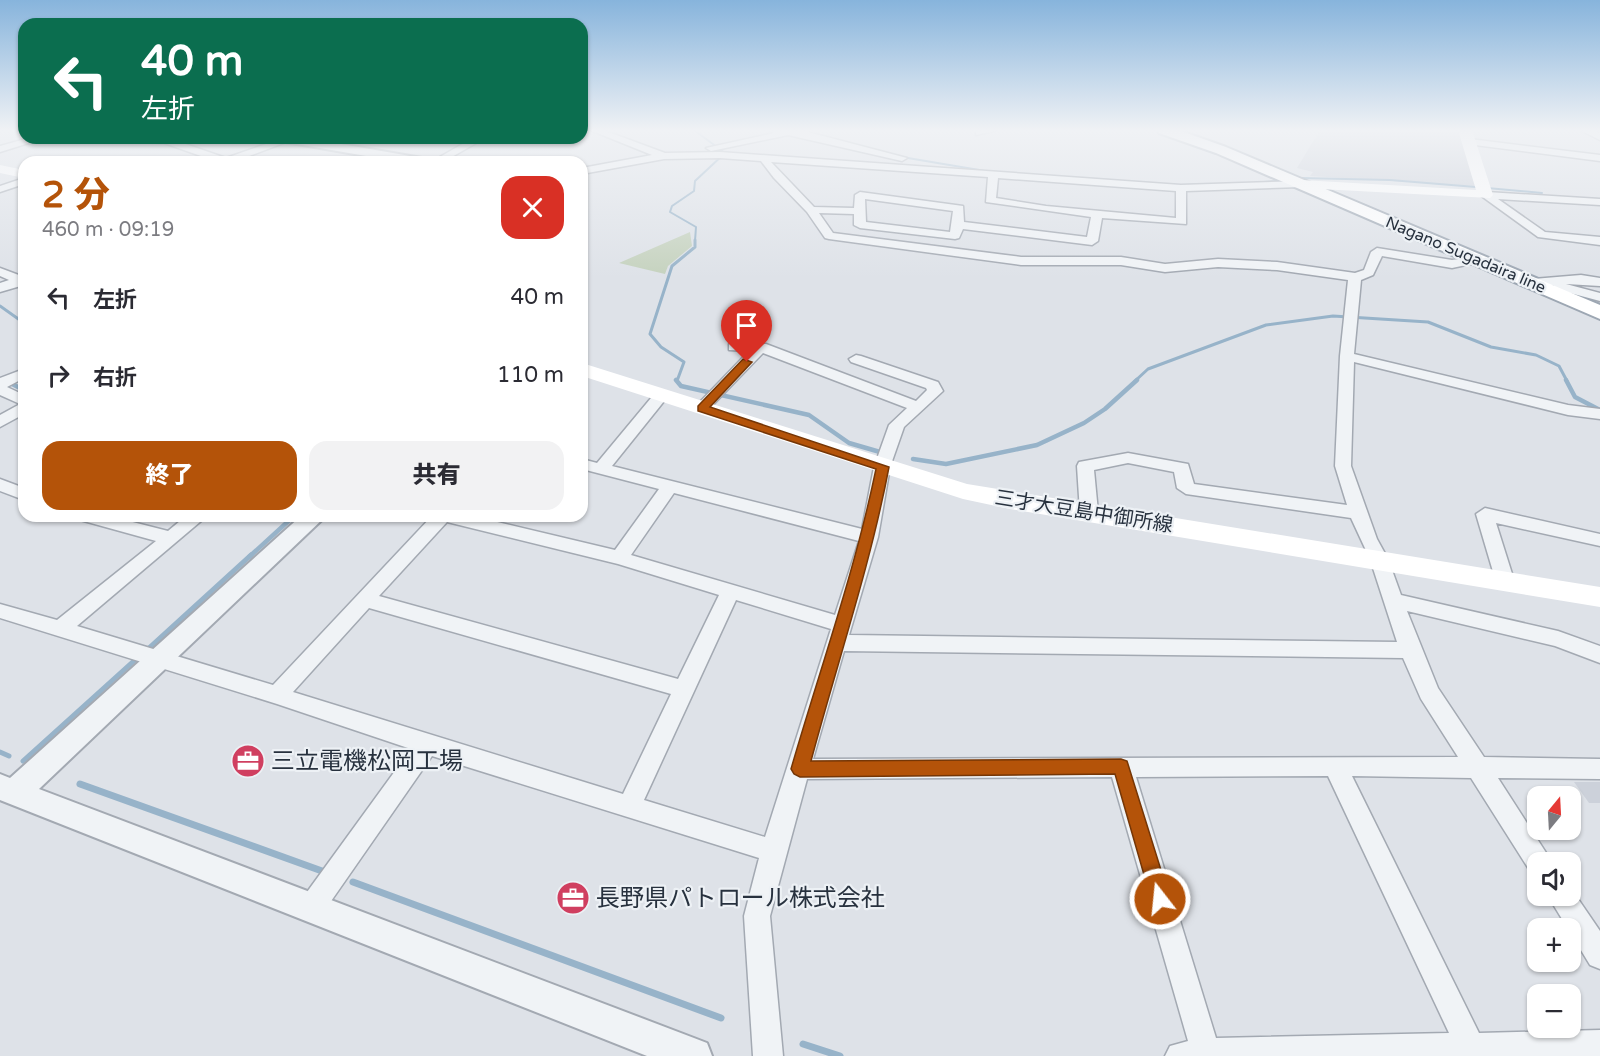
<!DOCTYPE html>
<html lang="ja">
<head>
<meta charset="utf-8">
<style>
  body { margin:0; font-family:"Varela Round","Noto Sans JP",sans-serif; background:#f2f2f3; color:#2b2b33; height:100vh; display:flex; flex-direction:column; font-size:22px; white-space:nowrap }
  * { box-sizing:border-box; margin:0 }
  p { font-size:20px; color:#7c7c81 }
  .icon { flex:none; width:33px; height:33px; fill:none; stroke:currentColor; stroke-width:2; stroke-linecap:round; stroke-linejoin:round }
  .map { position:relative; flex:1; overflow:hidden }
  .details { position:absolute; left:18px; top:156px; width:570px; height:366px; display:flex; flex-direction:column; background:#fff; border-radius:18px; box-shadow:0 2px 4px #0004 }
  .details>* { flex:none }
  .top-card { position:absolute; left:18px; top:18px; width:570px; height:126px; border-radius:18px; box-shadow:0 2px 4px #0004; background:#0b6e4f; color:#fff; overflow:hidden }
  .needle { width:39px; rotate:18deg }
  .tools { position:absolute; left:1527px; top:786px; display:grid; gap:12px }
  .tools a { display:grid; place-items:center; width:54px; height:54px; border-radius:12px; background:#fff; box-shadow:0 2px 4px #0004; font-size:30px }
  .pin { position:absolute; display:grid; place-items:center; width:51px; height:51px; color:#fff; margin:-62px -26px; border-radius:50% 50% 50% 0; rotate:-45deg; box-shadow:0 0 6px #0007 }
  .pin .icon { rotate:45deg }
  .me { position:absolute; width:66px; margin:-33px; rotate:344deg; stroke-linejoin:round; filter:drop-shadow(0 0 4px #0008) }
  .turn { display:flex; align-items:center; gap:21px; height:126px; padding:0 24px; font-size:27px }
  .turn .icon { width:78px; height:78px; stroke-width:2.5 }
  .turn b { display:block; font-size:42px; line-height:51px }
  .round { display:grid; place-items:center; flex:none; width:63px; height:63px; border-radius:18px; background:#f2f2f3 }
  .overview { display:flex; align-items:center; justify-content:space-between; height:102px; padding:0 24px }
  h1 { font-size:36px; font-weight:800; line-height:45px; color:#b45309 }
  .button { display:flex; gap:12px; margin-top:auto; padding:12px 24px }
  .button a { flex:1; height:69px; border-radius:18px; background:#b45309; color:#fff; font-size:24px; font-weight:800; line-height:69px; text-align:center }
  .button a+a { background:#f2f2f3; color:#2b2b33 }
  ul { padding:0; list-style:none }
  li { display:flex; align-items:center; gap:18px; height:78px; padding:0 24px }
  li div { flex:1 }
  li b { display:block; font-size:22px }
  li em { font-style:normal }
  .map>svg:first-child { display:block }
  .built { fill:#ccd1da }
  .green { fill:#c5d2be }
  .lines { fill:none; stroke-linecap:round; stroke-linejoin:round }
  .stream-far4 { stroke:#97b3c9; stroke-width:2 }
  .stream-far3 { stroke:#97b3c9; stroke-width:3 }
  .stream-far2 { stroke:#97b3c9; stroke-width:4.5 }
  .stream-far1 { stroke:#97b3c9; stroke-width:5 }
  .stream { stroke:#97b3c9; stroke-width:7 }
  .minor-casing { stroke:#a3a9b2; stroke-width:3 }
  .tertiary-casing { stroke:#a3a9b2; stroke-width:4 }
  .primary-casing { stroke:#9da7b3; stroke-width:4 }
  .minor { fill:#f0f3f6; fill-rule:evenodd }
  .tertiary { fill:#f0f3f6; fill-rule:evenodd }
  .secondary { fill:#fff; fill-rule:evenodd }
  .primary { fill:#fff; fill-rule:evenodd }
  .route { fill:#b45309; stroke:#753606; stroke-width:1.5 }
  .labels { text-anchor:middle; stroke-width:4.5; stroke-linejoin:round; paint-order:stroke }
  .far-street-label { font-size:16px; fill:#27313e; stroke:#edf1f5 }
  .street-label { font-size:20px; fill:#27313e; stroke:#edf1f5 }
  .near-poi-label { font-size:24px; fill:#27313e; stroke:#edf1f5; text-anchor:start }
</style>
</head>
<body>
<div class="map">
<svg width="1600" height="1056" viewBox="0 0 1600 1056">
  <rect width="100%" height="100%" fill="#dee2e8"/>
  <path class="built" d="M1320 130H1459L1476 186 1310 176 1313 172 1297 168Z
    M1574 782H1600V803H1589Z"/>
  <path class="green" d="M690 232 692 246 668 266 665 274 619 263Z"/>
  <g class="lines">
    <path class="stream-far4" d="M694 130 725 153 695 181 694 191 672 206 670 212 696 227 695 241
      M902 157 991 172
      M1301 178 1390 180 1476 187
      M1264 182 1278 181
      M1179 185 1224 184
      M1487 188 1542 193"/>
    <path class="stream-far3" d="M0 306 24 323
      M677 381 684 362 661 347 650 334 672 266 695 247V240
      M1135 381 1148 369 1266 325 1333 316 1428 322 1491 347 1536 355 1559 366 1567 381"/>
    <path class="stream-far2" d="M676 380 681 386 809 415 849 443 880 452
      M1566 380 1575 397 1600 410
      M12 384 24 390
      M913 459 946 464 1037 445 1084 423 1105 409 1137 380
      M249 557 294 516"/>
    <path class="stream-far1" d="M149 648 251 555
      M0 752 9 756
      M23 761 136 659"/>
    <path class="stream" d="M80 784 322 871
      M353 882 721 1018
      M803 1044 840 1056"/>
    <g class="minor-casing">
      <path id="minor" d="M590 130H603L665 153 720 152 1181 185 1301 181 1306 184 1301 187 1186 191V224L1102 218 1098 241 1092 245 963 229 959 238 955 239 860 228 854 225V214L819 213 833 233 1021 257H1121L1165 264 1218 259 1277 262 1355 273 1364 270 1371 252 1377 248 1452 260 1480 256V262L1452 268 1382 256 1373 275 1361 280 1354 354 1568 405 1600 409V419L1568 415 1354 362 1351 466 1377 539 1388 559 1401 595 1558 631 1600 646V663L1555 646 1407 611 1438 688 1484 757 1600 759V779L1498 778 1552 862H1538V874L1530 871 1471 778 1352 776 1479 1033 1600 1030V1056H1165L1170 1046 1188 1041 1112 777 807 779 770 916 783 1056H753L744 916 759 858 432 756 320 917 311 921 302 917 298 908 302 899 411 749 277 704 0 618V604L57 620 156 541 80 520 77 516H109L168 531 186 516H207L77 626 273 685 432 516H472L615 550 659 489 582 469V459L597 463 656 392H666L669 395 612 466 862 529 874 467 889 425 907 408 763 353 707 411H697L694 408 697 405 749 351 729 350V344H766L916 401 927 390 926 388 851 362 849 359 856 355 861 356 938 382 943 391 904 427 890 467 878 537 849 635 1397 642 1370 559 1351 518 1186 494 1177 488 1174 472 1128 463 1094 470 1098 512 1089 518 1080 512 1077 466 1079 462 1128 453 1188 464 1194 484 1347 505 1335 466 1340 356 1348 280 1277 270 1218 267 1165 272 1121 265H1021L829 239 825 238 807 212 774 178 761 161 720 158 664 159 582 174V168L652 155ZM771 162 988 177 986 202 1091 217 1087 237 964 222 963 206 860 192 855 195 854 208 814 207ZM998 178 1176 191V218L1046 206 996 198ZM865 199 953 211 950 232 866 222ZM674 493 859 541 835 615 631 555ZM447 522 618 564 719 595 678 679 379 596ZM736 600 831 629 765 837 644 800ZM369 608 671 694 623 794 293 692ZM844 651 1403 658 1421 699 1458 757 813 759ZM1328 776 1449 1033 1216 1038 1136 777Z
        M767 130 804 131 907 158 902 161 788 135 711 151 706 148 774 133Z
        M980 130H997L976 135V131Z
        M1580 130H1592L1600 133V140Z
        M29 138H45L0 152V146Z
        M99 138H168L226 158 283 138H297L233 162H218L164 143 104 141Z
        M473 138H485L443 162H431Z
        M1470 139 1600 155V161L1467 144 1465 142Z
        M24 178V184L0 192V186Z
        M1487 192 1600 199V205L1498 199 1545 232 1600 237V245L1538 237 1480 195Z
        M0 268 24 277V285L0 292V283L9 280 0 276Z
        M1581 275 1600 278V286L1566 284 1600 293V301L1555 289 1553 285 1533 287 1527 283 1533 279Z
        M24 369V378L7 387 24 395V414L0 427V415L20 404 0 395V378Z
        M0 479 24 488V500L0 491Z
        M1485 508 1600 534V546L1496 523 1514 580 1511 585H1497L1476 514Z
        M1570 887 1600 931V969L1590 965 1548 896H1570Z"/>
    </g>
    <g class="tertiary-casing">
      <path id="tertiary" d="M279 138H306L422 158 428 162H401L285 142Z
        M301 516H326L39 789 694 1038 707 1043 712 1056H647L0 800V774L10 778Z"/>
    </g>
    <g class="primary-casing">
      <path id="primary" d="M1157 130H1178L1226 147 1600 305V319L1216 153 1159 133Z"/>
    </g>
    <use href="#minor" class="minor"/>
    <use href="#tertiary" class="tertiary"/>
    <path class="secondary" d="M1458 130H1472L1493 195 1490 198 1301 188 1294 184 1301 180 1476 190Z
      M0 165 24 170V178L0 173Z
      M582 363 967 484 1600 587V607L1010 509 963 499 582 376Z"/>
    <use href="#primary" class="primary"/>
  </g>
  <linearGradient id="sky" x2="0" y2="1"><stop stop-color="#87b4dc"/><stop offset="0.47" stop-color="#f0f2f5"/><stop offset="1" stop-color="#f0f2f5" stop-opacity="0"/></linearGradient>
  <rect width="1600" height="278" fill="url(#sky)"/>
  <path class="route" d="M743 359 752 362 710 407 889 467C870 567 837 663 811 761L1121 759 1127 761 1170 899 1167 906 1160 909 1153 906 1151 899 1115 774 800 777 794 774 791 769C820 669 855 571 876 469L698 411V406Z"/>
  <defs>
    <g id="office-disc" transform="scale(1.725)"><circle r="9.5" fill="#d03f60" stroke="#edf1f5"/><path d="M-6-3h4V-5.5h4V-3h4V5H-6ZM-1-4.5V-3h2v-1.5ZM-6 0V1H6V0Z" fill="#fff"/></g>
  </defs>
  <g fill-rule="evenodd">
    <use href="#office-disc" x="248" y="761"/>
    <use href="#office-disc" x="573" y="898"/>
  </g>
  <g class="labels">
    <g class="far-street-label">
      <text transform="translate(1466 254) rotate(23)" y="6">Nagano Sugadaira line</text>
    </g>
    <g class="street-label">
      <text transform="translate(1084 511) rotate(9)" y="7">三才大豆島中御所線</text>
    </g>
    <g class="near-poi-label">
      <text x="271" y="769">三立電機松岡工場</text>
      <text x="596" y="906">長野県パトロール株式会社</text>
    </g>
  </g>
</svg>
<div class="tools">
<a><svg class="needle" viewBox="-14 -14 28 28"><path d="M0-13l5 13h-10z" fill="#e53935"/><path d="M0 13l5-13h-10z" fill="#7c7c81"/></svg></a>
<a><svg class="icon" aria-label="sound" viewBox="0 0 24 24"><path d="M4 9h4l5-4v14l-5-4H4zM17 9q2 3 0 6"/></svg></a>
<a>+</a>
<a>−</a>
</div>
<div class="pin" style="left:747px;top:362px;background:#d93025"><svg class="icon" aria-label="arrive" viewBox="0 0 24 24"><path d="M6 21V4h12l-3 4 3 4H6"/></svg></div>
<svg class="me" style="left:1160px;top:899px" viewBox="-20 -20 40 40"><circle r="17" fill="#b45309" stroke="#fff" stroke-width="3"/><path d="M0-11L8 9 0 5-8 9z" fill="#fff"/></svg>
<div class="top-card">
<div class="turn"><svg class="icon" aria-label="left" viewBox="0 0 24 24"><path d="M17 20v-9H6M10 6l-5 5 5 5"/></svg><div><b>40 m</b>左折</div></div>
</div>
<section class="details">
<div class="overview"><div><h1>2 分</h1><p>460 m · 09:19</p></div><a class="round" style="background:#d93025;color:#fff"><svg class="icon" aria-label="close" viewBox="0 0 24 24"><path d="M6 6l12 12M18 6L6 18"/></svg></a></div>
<ul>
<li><svg class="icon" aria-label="left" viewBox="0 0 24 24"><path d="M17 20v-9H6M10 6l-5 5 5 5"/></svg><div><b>左折</b></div><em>40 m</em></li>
<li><svg class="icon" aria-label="right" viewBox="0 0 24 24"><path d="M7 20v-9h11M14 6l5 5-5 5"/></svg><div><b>右折</b></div><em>110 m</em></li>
</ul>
<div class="button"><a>終了</a><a>共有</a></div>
</section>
</div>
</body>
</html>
